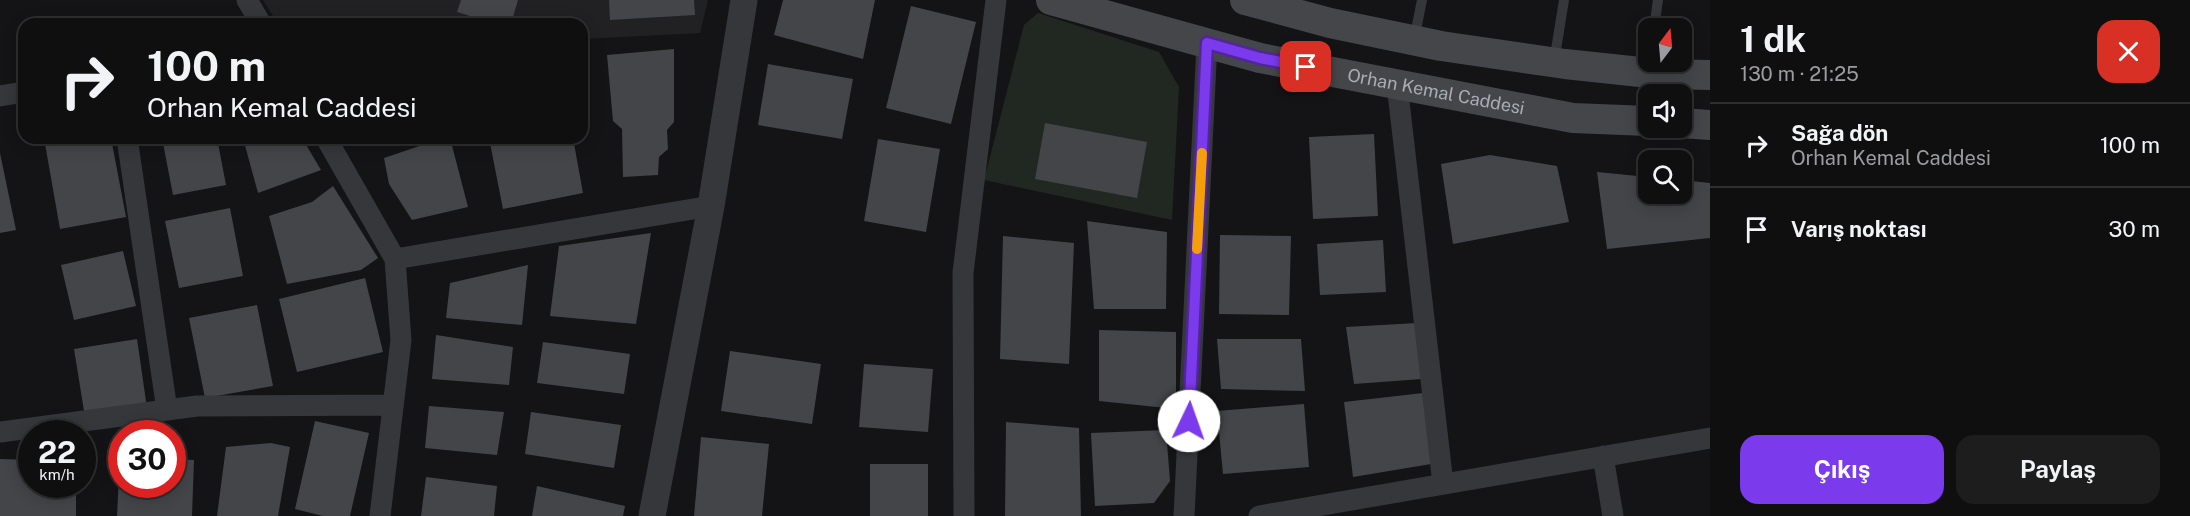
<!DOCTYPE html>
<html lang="tr">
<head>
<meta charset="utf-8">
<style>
  body { margin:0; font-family:"Public Sans",sans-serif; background:#1d1d1e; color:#f1f3f6; height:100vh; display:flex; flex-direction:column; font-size:22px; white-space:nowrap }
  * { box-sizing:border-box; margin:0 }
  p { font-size:20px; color:#9b9c9f }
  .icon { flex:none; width:33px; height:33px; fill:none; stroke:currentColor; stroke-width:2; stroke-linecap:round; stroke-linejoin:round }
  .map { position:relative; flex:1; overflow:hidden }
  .panel { display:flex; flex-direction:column; background:#0f0f10; width:480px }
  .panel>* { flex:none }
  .guide { position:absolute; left:18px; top:18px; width:570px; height:126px; border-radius:18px; box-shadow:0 3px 15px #0003,0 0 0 2px #2f2f30; background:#0f0f10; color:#f1f3f6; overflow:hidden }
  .needle { width:39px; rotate:16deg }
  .controls { position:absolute; left:1638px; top:18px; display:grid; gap:12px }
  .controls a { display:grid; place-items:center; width:54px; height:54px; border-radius:12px; background:#0f0f10; box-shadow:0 3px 15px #0003,0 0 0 2px #2f2f30; font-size:30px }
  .speed { position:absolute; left:18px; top:420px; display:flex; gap:12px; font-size:30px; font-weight:700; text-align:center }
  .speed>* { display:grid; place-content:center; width:78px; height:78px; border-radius:50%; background:#0f0f10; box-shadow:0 3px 15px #0003,0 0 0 2px #2f2f30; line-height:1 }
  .speed small { font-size:15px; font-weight:400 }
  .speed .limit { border:9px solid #d22; background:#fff; color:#111 }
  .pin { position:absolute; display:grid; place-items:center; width:51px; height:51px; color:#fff; margin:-26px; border-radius:12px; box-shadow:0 3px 9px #0006 }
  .me { position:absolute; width:66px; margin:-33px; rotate:3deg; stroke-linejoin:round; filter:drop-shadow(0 0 4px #0008) }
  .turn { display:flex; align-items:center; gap:21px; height:126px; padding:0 30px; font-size:27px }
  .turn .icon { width:78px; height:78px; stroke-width:2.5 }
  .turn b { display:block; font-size:42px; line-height:51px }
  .round { display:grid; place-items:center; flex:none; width:63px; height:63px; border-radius:18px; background:#1d1d1e }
  .overview { display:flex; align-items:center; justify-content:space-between; height:102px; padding:0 30px }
  h1 { font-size:36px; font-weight:700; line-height:45px }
  .button { display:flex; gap:12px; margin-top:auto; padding:12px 30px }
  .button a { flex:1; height:69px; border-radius:18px; background:#7c3aed; color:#fff; font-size:24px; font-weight:700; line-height:69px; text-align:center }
  .button a+a { background:#1d1d1e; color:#f1f3f6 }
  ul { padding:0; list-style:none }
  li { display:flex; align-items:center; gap:18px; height:84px; padding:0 30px; border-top:2px solid #2f2f30 }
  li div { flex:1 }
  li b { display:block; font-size:22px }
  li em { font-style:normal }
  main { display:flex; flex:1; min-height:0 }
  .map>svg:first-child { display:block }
  .built { fill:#212123 }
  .green { fill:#212821 }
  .building { fill:#434549 }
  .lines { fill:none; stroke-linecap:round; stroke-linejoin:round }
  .service { stroke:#36373b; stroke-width:10 }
  .minor { stroke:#36373b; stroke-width:21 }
  .tertiary { stroke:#36373b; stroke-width:27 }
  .secondary { stroke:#44464a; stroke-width:30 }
  .route-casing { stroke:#51269a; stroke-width:15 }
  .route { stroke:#7c3aed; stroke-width:10 }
  .slow { stroke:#f59e0b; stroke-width:10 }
  .labels { text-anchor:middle; stroke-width:5; stroke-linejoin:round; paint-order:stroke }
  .street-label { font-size:18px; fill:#a7acb5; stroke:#0f1011 }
</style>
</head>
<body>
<main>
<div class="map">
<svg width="1710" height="516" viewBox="0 0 1710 516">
  <rect width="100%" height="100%" fill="#141416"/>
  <path class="built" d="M263 0H708L700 33 582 39V24H278Z"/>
  <path class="green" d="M1038 13 1159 52 1179 87 1172 220 984 180 1024 25Z"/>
  <path class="building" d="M461 0H518L511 24H496L457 12Z
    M609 0H694L695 15 610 20Z
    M783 0H875L863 59 774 35Z
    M911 6 976 22 951 124 886 108Z
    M674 49V122L667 130 668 149 659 157 658 175 623 177 622 129 613 121 607 55Z
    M768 64 853 79 842 139 758 125Z
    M1045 123 1147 142 1137 198 1035 179Z
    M1374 134 1378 216 1313 219 1309 137Z
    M44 138H111L126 217 60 229Z
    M162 138H217L226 185 173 195Z
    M243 138H302L321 170 258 193Z
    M443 138H450L468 207 412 220 389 184 384 158Z
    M489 138H573L583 193 503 209Z
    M878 139 940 149 926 232 864 221Z
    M0 153 16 230 0 233Z
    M1490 155 1557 166 1569 222 1453 244 1441 164Z
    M1597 172 1648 177V194H1682V180L1710 183V238L1607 249Z
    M333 186 378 258 361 270 287 284 269 216 312 202Z
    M230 208 243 276 179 288 165 221Z
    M1087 221 1167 232 1166 309H1094Z
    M651 233 636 324 550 316 559 246Z
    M1220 235 1291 236 1289 315 1219 314Z
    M1003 236 1074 243 1069 364 1000 359Z
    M1383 240 1386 292 1320 295 1317 244Z
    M123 251 136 306 74 320 61 265Z
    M528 265 522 325 446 318 450 283Z
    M365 278 383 352 297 372 279 299Z
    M257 305 273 386 205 398 189 318Z
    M1417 323 1422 379 1354 384 1346 327Z
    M1099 330 1176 332V409L1099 401Z
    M436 335 513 347 509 385 432 379Z
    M137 339 147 408 85 417 74 349Z
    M1217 339H1301L1305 391 1221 389Z
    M543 342 630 354 624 394 537 383Z
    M730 351 821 364 812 424 721 411Z
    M864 364 933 369 928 432 859 427Z
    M1423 393 1431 464 1353 477 1344 402Z
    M1304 404 1309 467 1223 474 1217 411Z
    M429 406 504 412 497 455 425 448Z
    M531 412 621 425 614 468 525 454Z
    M315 421 369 433 350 516H323L295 509Z
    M1006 422 1079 428 1081 516H1005Z
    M1166 430 1170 481 1154 503 1095 506 1091 433Z
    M701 437 769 444 762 516H694Z
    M271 443 290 447 278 516H217L226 447Z
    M120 454H122V484H172V459L194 460 192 516H117Z
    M0 459 32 460V484H76V516H0Z
    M870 464H928V516H870Z
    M426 477 497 486 494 516H421Z
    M537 486 625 506 623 516H532Z"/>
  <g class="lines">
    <path class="service" d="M1654 28 1658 0
      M1414 40 1422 0
      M1554 62 1564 0"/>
    <path class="minor" d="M247 0 261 24
      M1397 84 1443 484
      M0 96 24 92
      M127 138 167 410
      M326 138 395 259 401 340 380 516
      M395 259 711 206
      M0 432 197 406 393 405
      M1603 456 1613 516
      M964 516 963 273 996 0
      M1184 516 1207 43
      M1259 516 1710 438"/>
    <path class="tertiary" d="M652 516 711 206 744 0"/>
    <g class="secondary">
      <path id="s1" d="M1051 0 1260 58 1573 118 1648 121"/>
      <path d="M1245 0 1330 23 1441 46 1565 64 1659 74 1710 75"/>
      <path d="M1682 123 1710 125"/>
    </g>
  </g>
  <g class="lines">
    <g class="route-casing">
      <path id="route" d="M1189 421 1207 43 1260 58 1306 67"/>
    </g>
    <use href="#route" class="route"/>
    <path class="slow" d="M1197 249 1202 153"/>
  </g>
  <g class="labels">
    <g class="street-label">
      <text dy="6" stroke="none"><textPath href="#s1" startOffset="396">Orhan Kemal Caddesi</textPath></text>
    </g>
  </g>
</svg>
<div class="controls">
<a><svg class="needle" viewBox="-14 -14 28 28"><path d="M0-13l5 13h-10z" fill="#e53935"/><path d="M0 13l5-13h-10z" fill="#9b9c9f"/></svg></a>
<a><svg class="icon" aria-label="sound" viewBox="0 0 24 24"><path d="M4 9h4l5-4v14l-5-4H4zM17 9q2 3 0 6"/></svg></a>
<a><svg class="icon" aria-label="search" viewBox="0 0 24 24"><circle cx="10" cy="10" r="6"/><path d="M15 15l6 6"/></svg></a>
</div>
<div class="speed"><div>22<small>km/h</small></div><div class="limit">30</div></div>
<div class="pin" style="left:1306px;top:67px;background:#d93025"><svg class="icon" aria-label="arrive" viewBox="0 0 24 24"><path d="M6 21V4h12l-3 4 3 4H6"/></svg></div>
<svg class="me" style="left:1189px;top:421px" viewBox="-20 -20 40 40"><circle r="19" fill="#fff"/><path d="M0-13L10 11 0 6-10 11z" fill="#7c3aed"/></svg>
<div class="guide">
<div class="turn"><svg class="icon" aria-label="right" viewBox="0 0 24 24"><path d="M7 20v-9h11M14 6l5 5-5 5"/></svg><div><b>100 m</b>Orhan Kemal Caddesi</div></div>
</div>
</div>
<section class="panel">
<div class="overview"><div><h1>1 dk</h1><p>130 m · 21:25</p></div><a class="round" style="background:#d93025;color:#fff"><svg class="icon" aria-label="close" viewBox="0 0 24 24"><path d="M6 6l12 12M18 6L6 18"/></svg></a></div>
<ul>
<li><svg class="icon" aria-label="right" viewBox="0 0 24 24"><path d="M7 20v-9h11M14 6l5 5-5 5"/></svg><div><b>Sağa dön</b><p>Orhan Kemal Caddesi</p></div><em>100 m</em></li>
<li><svg class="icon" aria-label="arrive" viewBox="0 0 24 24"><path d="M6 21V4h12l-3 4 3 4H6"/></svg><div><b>Varış noktası</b></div><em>30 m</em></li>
</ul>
<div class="button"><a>Çıkış</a><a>Paylaş</a></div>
</section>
</main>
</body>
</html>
